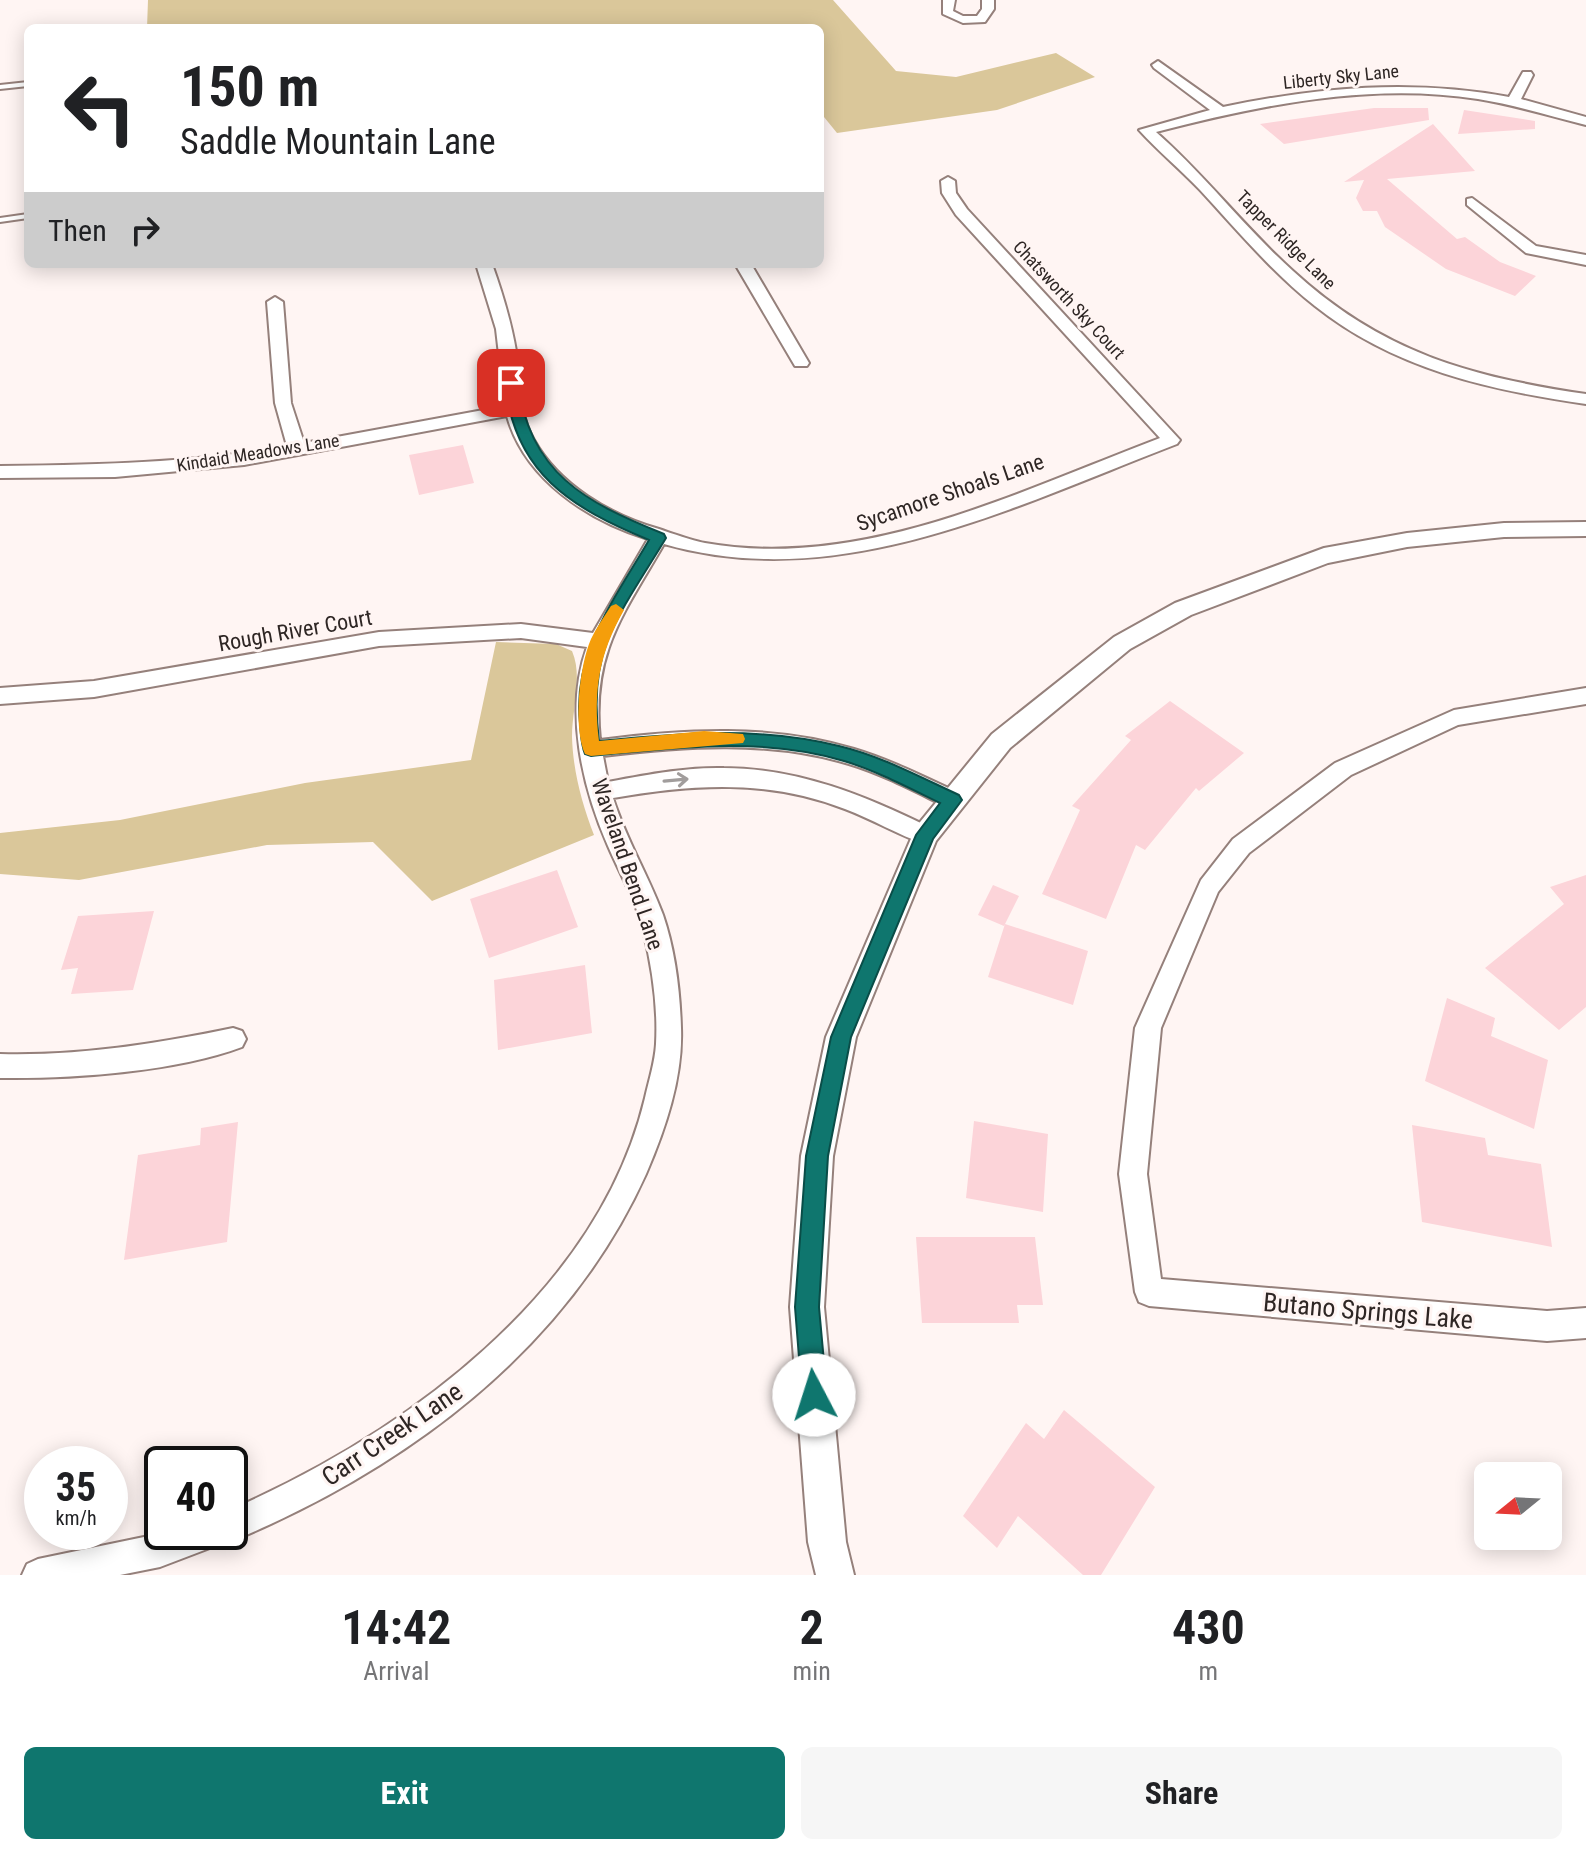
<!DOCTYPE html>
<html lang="en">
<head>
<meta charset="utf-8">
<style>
  body { margin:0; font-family:"Roboto Condensed",sans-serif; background:#f6f6f6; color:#202124; height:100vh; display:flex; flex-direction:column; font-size:30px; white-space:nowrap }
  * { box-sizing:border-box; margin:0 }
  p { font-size:26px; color:#757577 }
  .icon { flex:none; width:44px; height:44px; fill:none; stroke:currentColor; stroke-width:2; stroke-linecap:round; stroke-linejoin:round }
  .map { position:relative; height:1575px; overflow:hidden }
  .side { display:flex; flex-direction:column; background:#fff; flex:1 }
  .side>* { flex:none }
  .top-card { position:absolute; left:24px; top:24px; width:800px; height:244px; border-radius:12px; box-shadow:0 4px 20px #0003; background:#fff; color:#202124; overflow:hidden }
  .needle { width:52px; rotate:252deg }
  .tools { position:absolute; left:1474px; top:1462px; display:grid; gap:16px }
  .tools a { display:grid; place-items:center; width:88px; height:88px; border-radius:12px; background:#fff; box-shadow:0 4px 20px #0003; font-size:40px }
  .speed { position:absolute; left:24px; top:1446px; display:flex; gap:16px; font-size:40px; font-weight:700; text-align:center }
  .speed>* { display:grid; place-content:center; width:104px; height:104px; border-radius:50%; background:#fff; box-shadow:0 4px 20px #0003; line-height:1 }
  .speed small { font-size:20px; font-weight:400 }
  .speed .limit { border:4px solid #111; border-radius:12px; background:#fff; color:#111 }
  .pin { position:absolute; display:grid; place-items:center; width:68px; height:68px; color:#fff; margin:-34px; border-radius:16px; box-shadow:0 4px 12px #0006 }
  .me { position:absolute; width:88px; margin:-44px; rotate:355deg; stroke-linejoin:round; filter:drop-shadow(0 0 6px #0008) }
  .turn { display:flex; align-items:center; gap:28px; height:168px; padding:0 24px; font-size:36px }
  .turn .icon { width:104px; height:104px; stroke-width:2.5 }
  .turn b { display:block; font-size:56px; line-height:68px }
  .then { display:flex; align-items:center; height:76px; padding:0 24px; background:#0003; gap:16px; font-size:30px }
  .eta { display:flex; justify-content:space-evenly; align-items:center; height:136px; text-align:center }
  .eta b { font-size:48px; font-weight:700; line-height:56px }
  .primary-button { display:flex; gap:16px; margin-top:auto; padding:16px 24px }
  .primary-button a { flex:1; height:92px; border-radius:12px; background:#0f766e; color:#fff; font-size:32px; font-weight:700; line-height:92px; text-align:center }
  .primary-button a+a { background:#f6f6f6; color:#202124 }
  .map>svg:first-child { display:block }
  .green { fill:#dac79a }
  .building { fill:#fcd4d9 }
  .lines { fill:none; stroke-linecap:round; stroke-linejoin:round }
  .service-casing { stroke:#95807b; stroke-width:4 }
  .minor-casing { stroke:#95807b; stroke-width:4 }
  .tertiary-casing { stroke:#95807b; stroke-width:4 }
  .service { fill:#fff; fill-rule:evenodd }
  .minor { fill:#fff; fill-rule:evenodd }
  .tertiary { fill:#fff; fill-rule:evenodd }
  .oneway { stroke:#a19d9c }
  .route { fill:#0f766e; stroke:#0a4d48; stroke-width:2 }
  .slow { fill:#f59e0b }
  .labels { text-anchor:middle; stroke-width:6; stroke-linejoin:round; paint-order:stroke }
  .far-street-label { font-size:18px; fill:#2e2624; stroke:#fff5f3 }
  .street-label { font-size:22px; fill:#2e2624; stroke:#fff5f3 }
  .near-street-label { font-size:26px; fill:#2e2624; stroke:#fff5f3 }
</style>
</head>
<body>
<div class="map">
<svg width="1586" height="1575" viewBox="0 0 1586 1575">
  <rect width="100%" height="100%" fill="#fff5f3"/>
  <path class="green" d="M148 0H833L896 71 956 77 1056 53 1095 77 997 110 837 133 824 117 820 118V28H147Z
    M496 642 556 644 572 651C583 676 572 709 572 737 573 771 582 804 594 835L432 901 373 842 267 845 79 880 0 874V833L120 820 305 783 471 760Z"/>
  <path class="building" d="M1374 108H1428L1429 120 1284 144 1260 124Z
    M1464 110 1535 121V129L1458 134Z
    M1433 124 1475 171 1387 179 1457 239 1465 237 1500 262 1536 276 1515 296 1446 269 1385 227 1377 211H1363L1356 198 1364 180 1344 182Z
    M463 445 474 483 419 495 409 455Z
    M1170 701 1244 753 1199 791 1196 788 1145 850 1136 845 1106 919 1042 894 1080 810 1072 806 1131 740 1125 736Z
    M557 870 578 927 489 958 470 899Z
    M1586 875V1007L1559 1030 1485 968 1564 904 1550 887Z
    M993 885 1019 896 1004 926 978 915Z
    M154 911 133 990 71 994 78 968 61 970 78 916Z
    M1005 924 1088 951 1073 1005 988 977Z
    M585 965 592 1033 498 1050 494 980Z
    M1447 998 1495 1018 1491 1036 1548 1060 1534 1129 1425 1081Z
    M974 1121 1048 1134 1043 1212 966 1198Z
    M238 1122 227 1242 124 1260 138 1155 200 1145 201 1128Z
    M1412 1125 1485 1138 1488 1155 1541 1164 1552 1247 1422 1222Z
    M916 1237H1035L1043 1305H1017L1019 1323H922Z
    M1064 1410 1155 1487 1101 1575H1083L1018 1516 997 1548 963 1516 1026 1423 1044 1439Z"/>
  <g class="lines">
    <g class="service-casing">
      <path id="service" d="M28 82V86L0 89V85Z
        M28 214V218L0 222V218Z"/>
    </g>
    <g class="minor-casing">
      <path id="minor" d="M943 0H955L953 11 963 16H977L982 9V0H994V9L985 22 963 23 943 14Z
        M1158 61 1223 107C1318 87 1413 79 1509 97L1523 72H1531L1533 75 1521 99 1586 117V125C1550 116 1515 105 1478 99 1371 82 1260 105 1156 132 1205 175 1244 227 1293 271 1381 352 1470 377 1586 394V404C1489 390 1394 369 1315 306 1272 272 1237 230 1200 190 1180 169 1158 151 1139 130L1210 110 1154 68 1152 65Z
        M948 177 955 181 956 193 967 209 1180 440 1177 444C1015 506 841 595 664 544 623 615 591 653 600 740 684 729 772 724 854 749 891 760 926 778 961 794L964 800 961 806 953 809 945 806C914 791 882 774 849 764 770 740 684 746 603 756L608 782C646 775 685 767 724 768 798 768 867 796 933 829L936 835 933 841 925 844C898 835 872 819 845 809 768 779 693 784 613 798 626 839 648 875 663 915 675 950 680 992 681 1028 683 1078 665 1130 646 1174 566 1351 405 1469 230 1542L225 1540 223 1543 160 1567 120 1575H22L27 1564 38 1559 168 1532H230V1510C405 1433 598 1294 645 1098 649 1080 655 1062 656 1044 658 1007 652 966 643 930 636 901 620 874 608 846 582 787 564 710 587 647L521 638 379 646 94 697 0 704V688L94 681 379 632 521 624 593 633 648 539C589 521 525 480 507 416L244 465 115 477 0 478V466C96 465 192 463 287 446L275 403 267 302 275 297 283 302 291 403 304 443 505 406 496 329 476 264H492C502 292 511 321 516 351 521 381 518 413 534 440 559 485 610 515 659 529 674 534 690 540 705 543 862 571 1017 492 1160 438L956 215 942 193 941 181Z
        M1472 198 1536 246 1586 255V265L1526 253 1467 205V199Z
        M735 264H751L809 363 807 366H795Z
        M1586 688V704L1458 725 1351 775 1249 853 1218 892 1161 1028 1147 1174 1161 1279 1547 1311 1586 1308V1338L1547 1341 1149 1306 1139 1302 1135 1292 1119 1174 1135 1028 1201 880 1233 839 1335 763 1454 710Z
        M233 1028 242 1031 246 1039 242 1047C176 1072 71 1079 0 1078V1054C79 1056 156 1044 233 1028Z"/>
    </g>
    <g class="tertiary-casing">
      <path id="tertiary" d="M1586 522V536L1504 537 1407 547 1328 563 1191 615 1130 649 1010 748 936 841 856 1037 833 1156 824 1307 846 1542 854 1575H816L808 1542 790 1307 801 1156 826 1037 916 827 992 734 1114 637 1175 603 1324 548 1407 533 1504 523Z"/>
    </g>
    <use href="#service" class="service"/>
    <use href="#minor" class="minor"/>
    <use href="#tertiary" class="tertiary"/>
  </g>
  <defs><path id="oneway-shaft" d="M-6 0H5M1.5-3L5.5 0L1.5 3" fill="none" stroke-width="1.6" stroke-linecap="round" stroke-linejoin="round" transform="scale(2)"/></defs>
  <use class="oneway" href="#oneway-shaft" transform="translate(676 780) rotate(-5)"/>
  <path class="route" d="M511 379 518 383C529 473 586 503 664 534L666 538C647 570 620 608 607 642 595 673 595 709 599 741 682 733 757 726 839 746 881 756 920 777 959 795L962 800 933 839 851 1037 828 1156 819 1307 827 1395 823 1404 814 1407 806 1404 802 1395 795 1307 806 1156 831 1037 916 835 940 803C909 788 877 771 844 761 762 736 674 748 591 756L585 754C581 745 581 734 580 723 572 653 616 597 649 540 571 508 514 473 505 383Z"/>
  <path class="slow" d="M616 604 624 610C599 654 593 691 599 741L704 731 743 734 745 739 743 743 591 756 585 754C573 728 579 666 591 639 596 628 604 617 611 606Z"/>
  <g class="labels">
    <g class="far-street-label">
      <text transform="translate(1341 77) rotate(-6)" y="6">Liberty Sky Lane</text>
      <text transform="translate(1286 240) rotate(45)" y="6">Tapper Ridge Lane</text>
      <text transform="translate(1069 300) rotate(47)" y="6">Chatsworth Sky Court</text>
      <text transform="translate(258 453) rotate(-9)" y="6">Kindaid Meadows Lane</text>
    </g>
    <g class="street-label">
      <text transform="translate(950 492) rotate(-19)" y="8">Sycamore Shoals Lane</text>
      <text transform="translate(295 630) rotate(-10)" y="8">Rough River Court</text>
      <text transform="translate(628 864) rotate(71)" y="8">Waveland Bend Lane</text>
    </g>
    <g class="near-street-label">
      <text transform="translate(1368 1311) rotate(5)" y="9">Butano Springs Lake</text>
      <text transform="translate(392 1434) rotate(-34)" y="9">Carr Creek Lane</text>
    </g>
  </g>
</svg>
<div class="tools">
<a><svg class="needle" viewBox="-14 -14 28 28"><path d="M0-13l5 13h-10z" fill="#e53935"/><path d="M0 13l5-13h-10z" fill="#757577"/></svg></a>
</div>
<div class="speed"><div>35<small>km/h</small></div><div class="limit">40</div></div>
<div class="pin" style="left:511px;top:383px;background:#d93025"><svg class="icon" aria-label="arrive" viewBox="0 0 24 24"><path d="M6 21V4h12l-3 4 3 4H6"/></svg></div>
<svg class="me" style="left:814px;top:1395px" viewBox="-20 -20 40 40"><circle r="19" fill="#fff"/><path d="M0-13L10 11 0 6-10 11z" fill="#0f766e"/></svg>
<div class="top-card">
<div class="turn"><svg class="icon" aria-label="left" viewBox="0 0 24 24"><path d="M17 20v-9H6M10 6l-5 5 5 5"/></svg><div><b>150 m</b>Saddle Mountain Lane</div></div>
<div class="then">Then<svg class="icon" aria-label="right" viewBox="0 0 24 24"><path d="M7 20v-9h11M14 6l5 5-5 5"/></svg></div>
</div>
</div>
<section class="side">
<div class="eta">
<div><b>14:42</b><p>Arrival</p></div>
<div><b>2</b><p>min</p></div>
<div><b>430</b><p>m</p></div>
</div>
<div class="primary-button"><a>Exit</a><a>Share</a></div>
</section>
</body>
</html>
